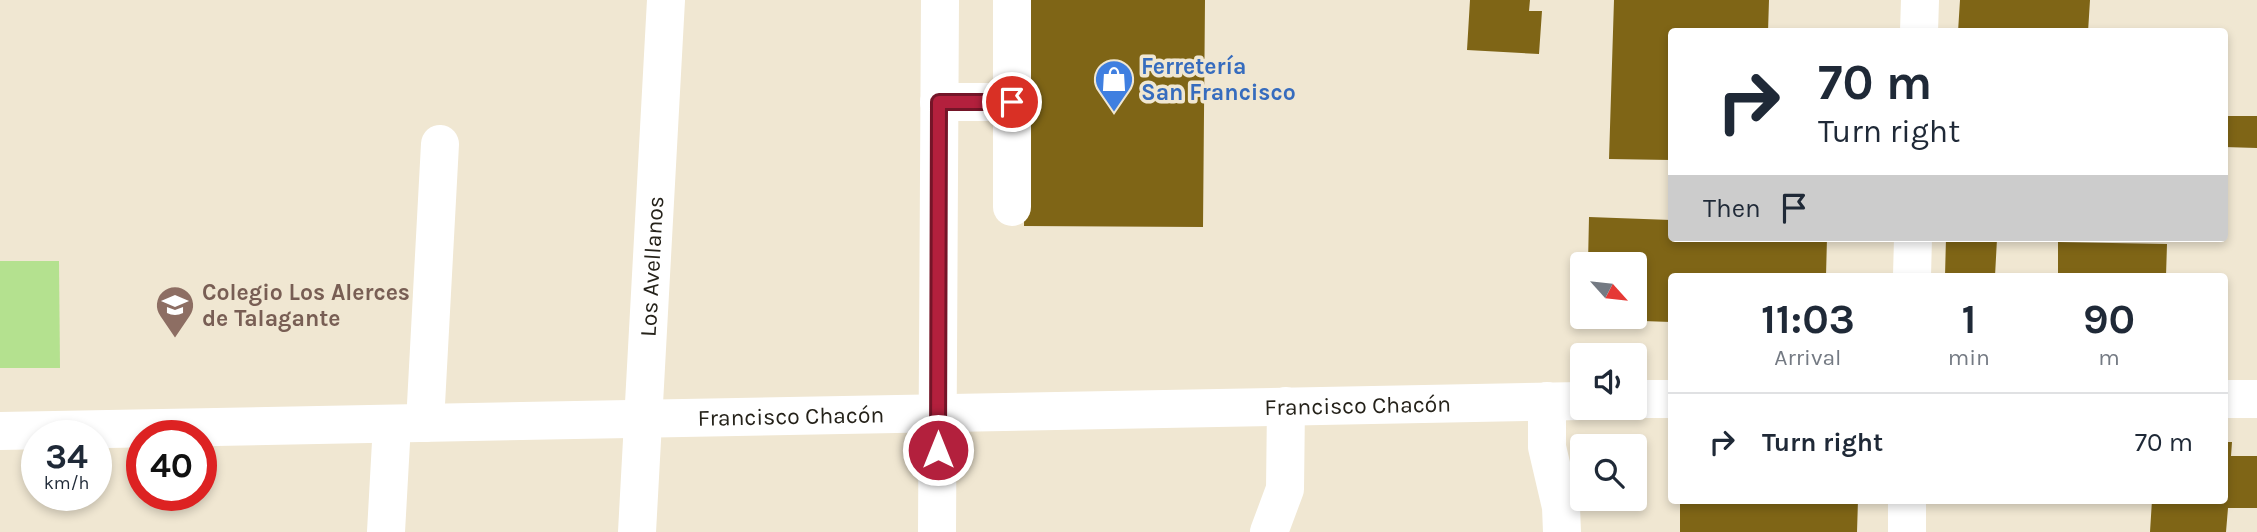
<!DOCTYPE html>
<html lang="en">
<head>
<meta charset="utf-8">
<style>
  body { margin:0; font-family:Karla,sans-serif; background:#f6f6f7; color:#1f2937; height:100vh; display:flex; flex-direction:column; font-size:26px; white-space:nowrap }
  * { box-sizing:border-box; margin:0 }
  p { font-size:23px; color:#747a83 }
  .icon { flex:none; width:38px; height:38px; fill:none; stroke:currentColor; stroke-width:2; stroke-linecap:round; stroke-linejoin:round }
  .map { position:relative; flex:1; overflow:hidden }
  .details { position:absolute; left:1668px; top:273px; width:560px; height:231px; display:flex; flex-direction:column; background:#fff; border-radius:7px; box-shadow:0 4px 10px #0003 }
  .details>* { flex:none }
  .banner { position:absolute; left:1668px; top:28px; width:560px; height:214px; border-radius:7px; box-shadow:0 4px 10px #0003; background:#fff; color:#1f2937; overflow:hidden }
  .needle { width:46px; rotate:117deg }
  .buttons { position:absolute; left:1570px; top:252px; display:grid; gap:14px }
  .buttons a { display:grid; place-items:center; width:77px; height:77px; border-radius:7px; background:#fff; box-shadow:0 4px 10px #0003; font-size:35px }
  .speed { position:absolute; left:21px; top:420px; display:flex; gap:14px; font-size:35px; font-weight:700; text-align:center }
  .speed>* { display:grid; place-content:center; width:91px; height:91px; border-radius:50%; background:#fff; box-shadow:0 4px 10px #0003; line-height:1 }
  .speed small { font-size:18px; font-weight:400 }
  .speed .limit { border:10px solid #d22; background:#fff; color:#111 }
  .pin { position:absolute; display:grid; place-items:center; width:60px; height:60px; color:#fff; margin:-30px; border:4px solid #fff; border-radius:50%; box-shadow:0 2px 7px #0007 }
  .me { position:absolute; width:77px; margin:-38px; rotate:0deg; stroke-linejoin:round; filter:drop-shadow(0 0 5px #0008) }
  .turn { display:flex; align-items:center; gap:24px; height:147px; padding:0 35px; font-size:32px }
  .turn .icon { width:91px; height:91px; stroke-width:2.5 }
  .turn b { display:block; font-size:49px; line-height:60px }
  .then { display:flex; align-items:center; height:66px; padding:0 35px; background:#0003; gap:14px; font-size:26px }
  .eta { display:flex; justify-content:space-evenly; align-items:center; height:119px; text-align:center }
  .eta b { font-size:42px; font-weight:700; line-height:49px }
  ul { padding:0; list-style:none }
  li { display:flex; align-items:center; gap:21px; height:98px; padding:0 35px; border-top:2px solid #e0e1e3 }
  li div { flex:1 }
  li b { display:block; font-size:26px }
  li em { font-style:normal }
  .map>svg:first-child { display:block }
  .green { fill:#b4e18f }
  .building { fill:#7f6516 }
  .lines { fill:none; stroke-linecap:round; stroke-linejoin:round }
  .minor { stroke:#fff; stroke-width:38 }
  .major { stroke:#fff; stroke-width:38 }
  .route-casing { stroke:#741528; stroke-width:18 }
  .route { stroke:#b3203d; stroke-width:12 }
  .labels { text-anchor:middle; stroke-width:7; stroke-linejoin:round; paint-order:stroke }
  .shop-label { font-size:23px; font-weight:bold; fill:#366cbe; stroke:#f0e7d2; text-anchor:start }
  .street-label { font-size:23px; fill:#25221a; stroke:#f0e7d2 }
  .education-label { font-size:23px; font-weight:bold; fill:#785e54; stroke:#f0e7d2; text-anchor:start }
</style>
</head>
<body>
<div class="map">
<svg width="2257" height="532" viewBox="0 0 2257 532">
  <rect width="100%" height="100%" fill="#f0e7d2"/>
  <path class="green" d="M0 261H59L60 368H0Z"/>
  <path class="building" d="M1026 0H1205L1203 227 1024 226Z
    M1470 0H1530L1529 11H1542L1539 54 1467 50Z
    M1614 0H1769L1768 32 1681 29 1671 32V160L1609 159Z
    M1960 0H2090L2088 32H1958Z
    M2224 116H2257V148L2224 147Z
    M1589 217 1671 220V238H1827L1826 276H1671V322L1586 319V317H1634V264H1588Z
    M1946 238 1997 239 1995 276H1945Z
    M2058 242 2167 244 2166 276H2058Z
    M2224 442H2232L2231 456H2257V508H2228L2226 532H2150L2152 500H2224Z
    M1680 500H1858L1857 532H1680Z"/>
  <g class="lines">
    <g class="minor">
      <path d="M939 102H1012"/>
      <path d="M1012 207V0"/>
      <path d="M1634 399H1671"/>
      <path d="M2224 399H2257"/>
      <path d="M1547 401V447L1561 507 1562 532"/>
      <path d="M425 423 440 144"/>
      <path id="s1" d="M0 431 1582 401"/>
      <path d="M386 532 392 424"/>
      <path id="s2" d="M637 532 666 0"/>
      <path d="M937 532 940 0"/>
      <path d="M1269 532 1285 489 1286 406"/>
    </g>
    <path class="major" d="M1919 32 1920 0
      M1912 276 1913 238
      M1907 532V500"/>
  </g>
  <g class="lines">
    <g class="route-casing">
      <path id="route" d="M938 450 939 102H1012"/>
    </g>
    <use href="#route" class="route"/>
  </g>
  <defs>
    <g id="shop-pin" transform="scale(2.0125)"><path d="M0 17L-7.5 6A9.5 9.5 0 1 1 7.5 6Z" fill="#3f7fe0" stroke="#f0e7d2"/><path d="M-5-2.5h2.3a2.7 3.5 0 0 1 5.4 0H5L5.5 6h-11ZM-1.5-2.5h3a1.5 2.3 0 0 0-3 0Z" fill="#fff"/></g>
    <g id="school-pin" transform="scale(2.0125)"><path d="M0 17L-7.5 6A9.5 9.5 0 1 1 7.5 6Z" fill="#8d6e63" stroke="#f0e7d2"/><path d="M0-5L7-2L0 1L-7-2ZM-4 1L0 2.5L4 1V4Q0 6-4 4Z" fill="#fff"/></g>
  </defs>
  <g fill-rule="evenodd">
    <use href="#shop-pin" x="1114" y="79"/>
    <use href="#school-pin" x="175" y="305"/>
  </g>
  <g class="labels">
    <g class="shop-label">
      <text x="1141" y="74">Ferretería<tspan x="1141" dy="26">San Francisco</tspan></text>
    </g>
    <g class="street-label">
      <text dy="8" stroke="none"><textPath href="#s2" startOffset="266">Los Avellanos</textPath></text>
      <text dy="8" stroke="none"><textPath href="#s1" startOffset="1358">Francisco Chacón</textPath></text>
      <text dy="8" stroke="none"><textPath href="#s1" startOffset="791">Francisco Chacón</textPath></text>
    </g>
    <g class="education-label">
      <text x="202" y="300">Colegio Los Alerces<tspan x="202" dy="26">de Talagante</tspan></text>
    </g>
  </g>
</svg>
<div class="buttons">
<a><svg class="needle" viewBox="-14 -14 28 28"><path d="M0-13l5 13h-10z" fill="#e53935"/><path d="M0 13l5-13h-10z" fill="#747a83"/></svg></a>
<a><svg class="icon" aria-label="sound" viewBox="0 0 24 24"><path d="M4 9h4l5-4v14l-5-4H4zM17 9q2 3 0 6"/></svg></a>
<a><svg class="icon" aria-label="search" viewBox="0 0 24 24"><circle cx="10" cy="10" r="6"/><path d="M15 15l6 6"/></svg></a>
</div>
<div class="speed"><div>34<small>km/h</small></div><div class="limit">40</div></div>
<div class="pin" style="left:1012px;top:102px;background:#d93025"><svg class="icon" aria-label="arrive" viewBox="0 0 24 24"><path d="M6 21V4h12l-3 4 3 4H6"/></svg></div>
<svg class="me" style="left:938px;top:450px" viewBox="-20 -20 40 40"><circle r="17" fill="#b3203d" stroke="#fff" stroke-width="3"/><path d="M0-11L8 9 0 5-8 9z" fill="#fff"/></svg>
<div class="banner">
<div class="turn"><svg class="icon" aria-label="right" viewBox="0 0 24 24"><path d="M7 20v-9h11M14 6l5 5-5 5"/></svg><div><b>70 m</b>Turn right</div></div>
<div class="then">Then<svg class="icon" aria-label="arrive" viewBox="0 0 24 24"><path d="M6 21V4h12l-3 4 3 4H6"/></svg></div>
</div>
<section class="details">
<div class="eta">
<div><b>11:03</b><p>Arrival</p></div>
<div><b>1</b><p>min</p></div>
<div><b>90</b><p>m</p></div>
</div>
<ul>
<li><svg class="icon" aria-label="right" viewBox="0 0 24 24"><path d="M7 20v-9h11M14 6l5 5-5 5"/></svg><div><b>Turn right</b></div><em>70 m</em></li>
</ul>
</section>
</div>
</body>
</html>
